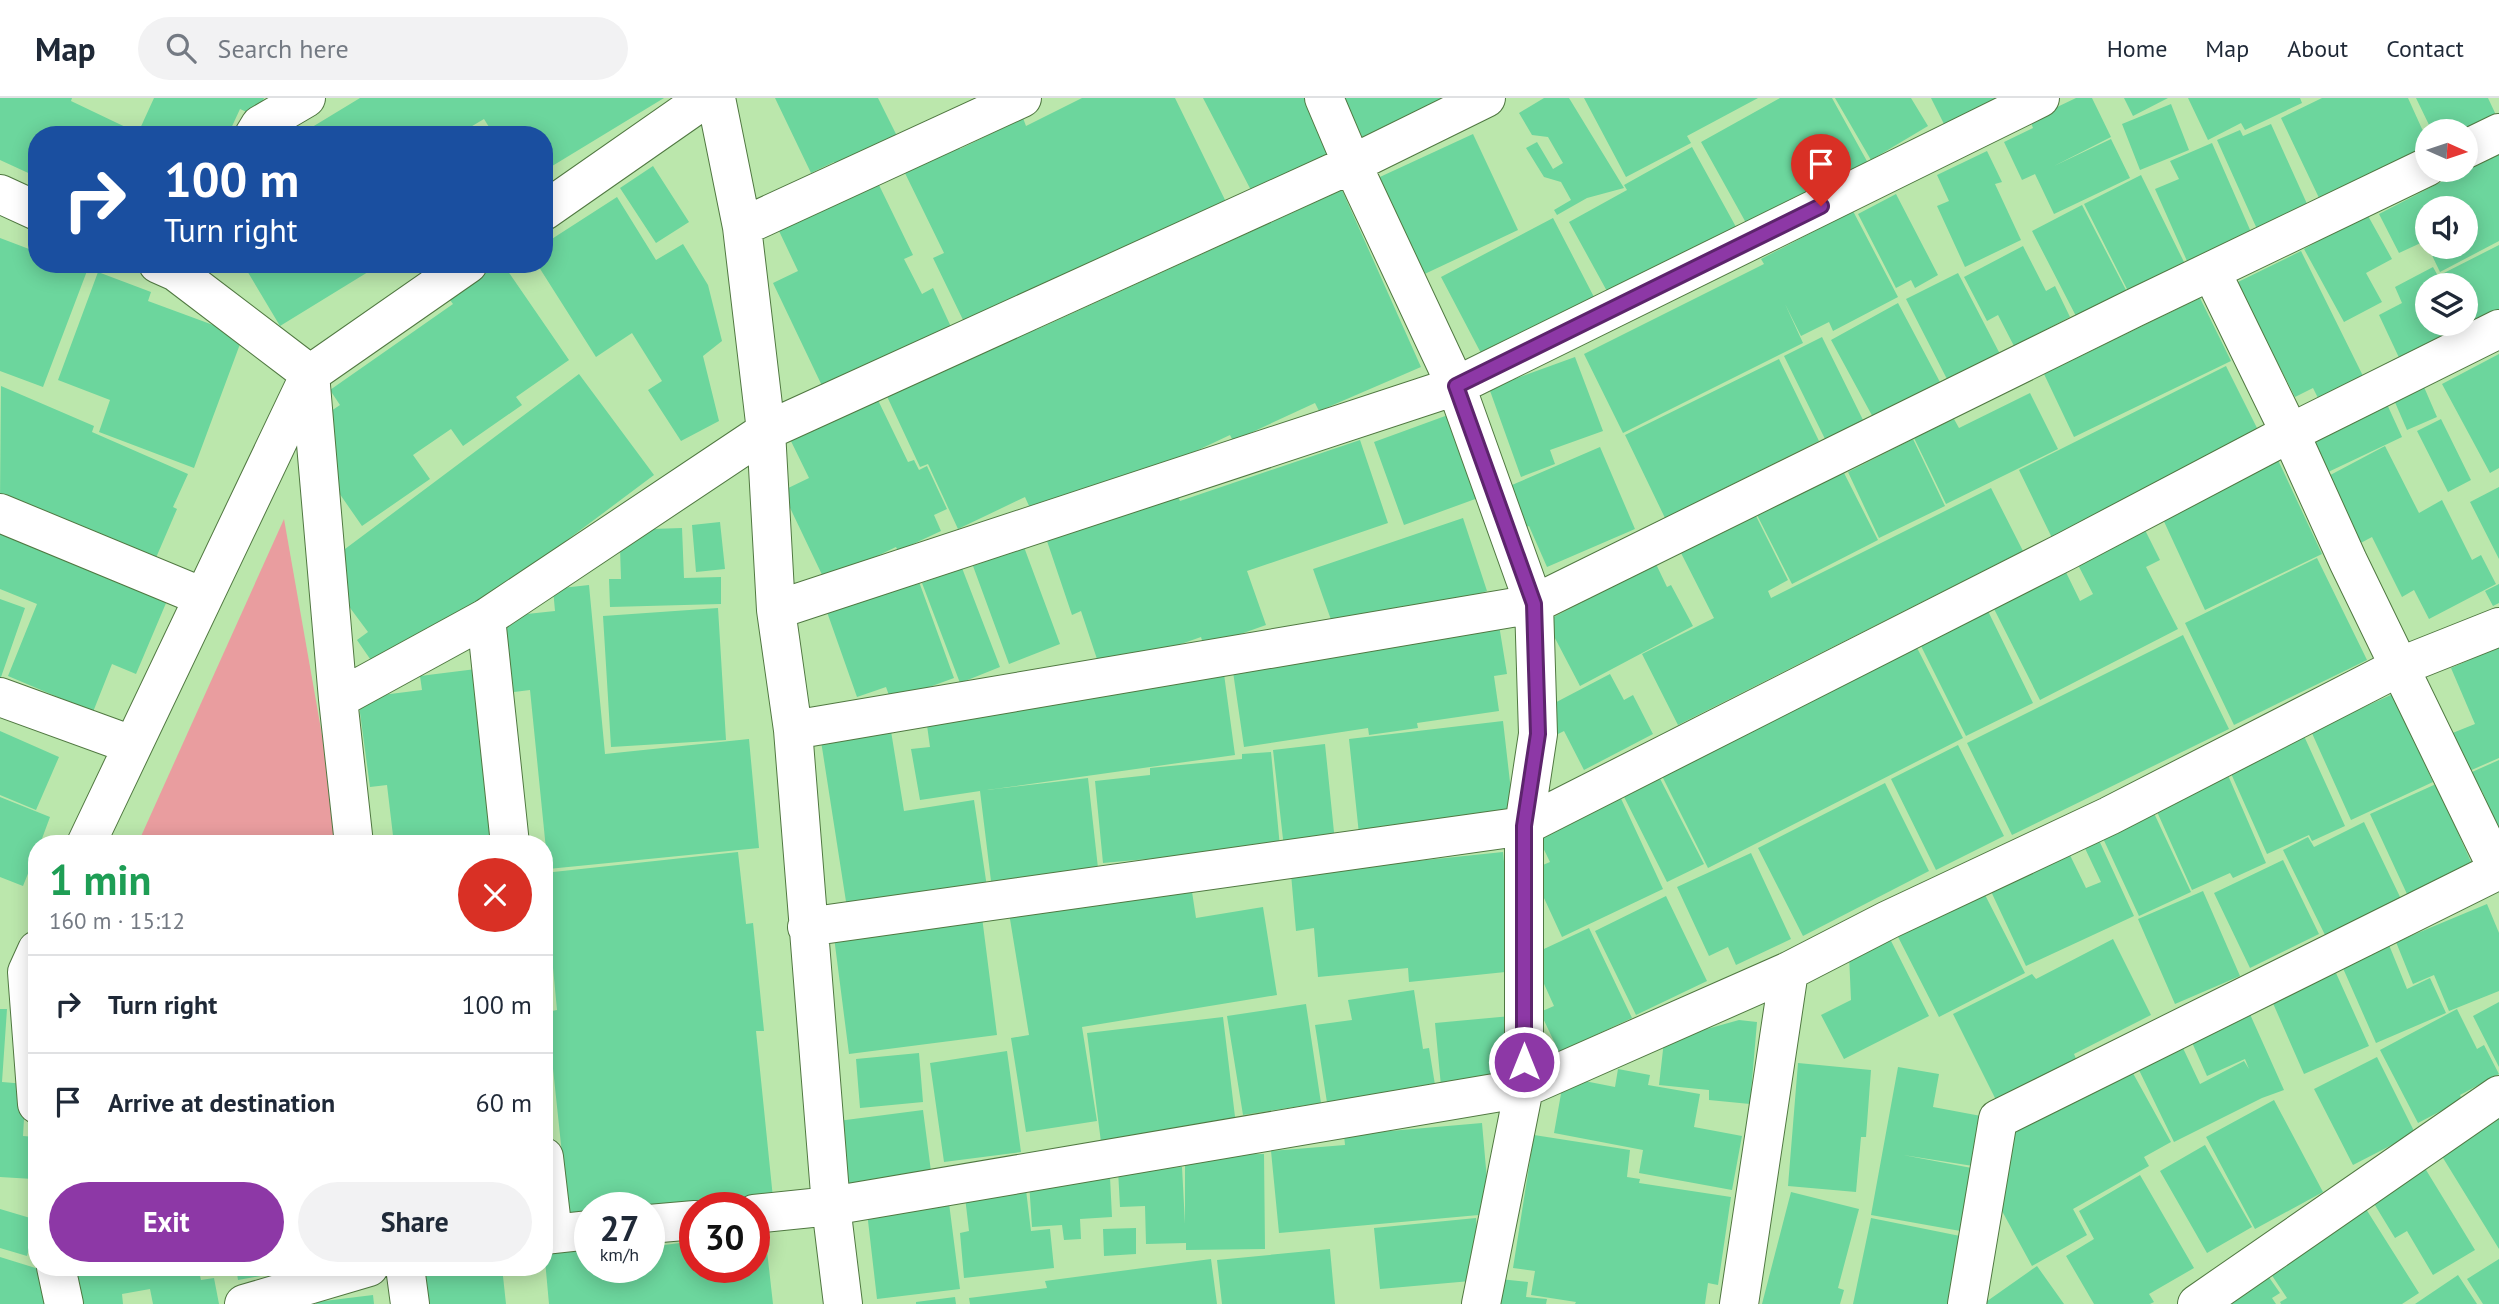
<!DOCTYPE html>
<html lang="en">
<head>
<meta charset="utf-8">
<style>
  body { margin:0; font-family:"PT Sans",sans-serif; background:#f2f2f3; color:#1f2937; height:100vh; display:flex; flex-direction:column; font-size:26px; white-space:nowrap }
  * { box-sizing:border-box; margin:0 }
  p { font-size:23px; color:#747a83 }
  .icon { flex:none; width:38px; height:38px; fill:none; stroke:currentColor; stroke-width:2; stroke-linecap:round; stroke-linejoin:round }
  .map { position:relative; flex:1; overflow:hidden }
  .panel { position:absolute; left:28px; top:737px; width:525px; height:441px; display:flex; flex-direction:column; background:#fff; border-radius:28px; box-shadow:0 4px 18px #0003 }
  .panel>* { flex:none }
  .hud { position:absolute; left:28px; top:28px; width:525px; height:147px; border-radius:28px; box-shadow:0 4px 18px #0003; background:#1a4fa0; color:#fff; overflow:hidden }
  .needle { width:46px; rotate:93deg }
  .tools { position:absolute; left:2415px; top:21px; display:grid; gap:14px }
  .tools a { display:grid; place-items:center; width:63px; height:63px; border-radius:50%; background:#fff; box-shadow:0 4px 18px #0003; font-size:35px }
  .speed { position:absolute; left:574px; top:1094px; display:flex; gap:14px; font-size:35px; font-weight:700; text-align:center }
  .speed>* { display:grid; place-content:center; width:91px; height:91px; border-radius:50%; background:#fff; box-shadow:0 4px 18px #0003; line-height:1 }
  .speed small { font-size:18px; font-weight:400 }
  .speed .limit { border:10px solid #d22; background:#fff; color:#111 }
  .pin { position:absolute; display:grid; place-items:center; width:60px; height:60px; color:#fff; margin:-72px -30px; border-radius:50% 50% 50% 0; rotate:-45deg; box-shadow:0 0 7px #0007 }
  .pin .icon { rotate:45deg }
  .me { position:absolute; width:77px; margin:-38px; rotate:0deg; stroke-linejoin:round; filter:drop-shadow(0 0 5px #0008) }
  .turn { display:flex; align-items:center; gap:24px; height:147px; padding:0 21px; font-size:32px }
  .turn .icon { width:91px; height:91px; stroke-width:2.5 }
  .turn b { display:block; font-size:49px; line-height:60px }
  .round { display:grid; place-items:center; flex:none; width:74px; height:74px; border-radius:37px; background:#f2f2f3 }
  .headline { display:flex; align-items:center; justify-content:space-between; height:119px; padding:0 21px }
  h1 { font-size:42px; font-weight:800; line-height:52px; color:#1e9e55 }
  .cta { display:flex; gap:14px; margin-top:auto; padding:14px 21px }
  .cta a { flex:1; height:80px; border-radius:42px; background:#8d38a6; color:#fff; font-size:28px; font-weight:800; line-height:80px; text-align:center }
  .cta a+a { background:#f2f2f3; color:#1f2937 }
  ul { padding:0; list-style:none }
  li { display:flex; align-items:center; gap:21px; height:98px; padding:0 21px; border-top:2px solid #e0e1e3 }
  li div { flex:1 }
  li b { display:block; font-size:26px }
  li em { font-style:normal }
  header { display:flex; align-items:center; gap:42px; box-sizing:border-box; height:98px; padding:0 35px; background:#fff; border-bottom:2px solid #e0e1e3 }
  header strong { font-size:33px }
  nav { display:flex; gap:38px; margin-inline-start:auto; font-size:24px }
  .search { width:490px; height:63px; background:#f2f2f3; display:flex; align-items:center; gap:18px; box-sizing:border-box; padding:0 24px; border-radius:38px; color:#747a83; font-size:26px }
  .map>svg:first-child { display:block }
  .green { fill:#e99d9f }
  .building { fill:#6cd69d; fill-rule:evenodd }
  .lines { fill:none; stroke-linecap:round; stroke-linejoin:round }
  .minor-casing { stroke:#507841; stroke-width:40 }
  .minor { stroke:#fff; stroke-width:38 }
  .route-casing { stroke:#5c246c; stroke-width:18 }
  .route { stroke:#8d38a6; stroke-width:12 }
</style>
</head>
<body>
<header>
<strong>Map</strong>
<div class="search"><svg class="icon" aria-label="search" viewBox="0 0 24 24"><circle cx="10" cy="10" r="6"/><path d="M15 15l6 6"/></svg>Search here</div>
<nav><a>Home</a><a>Map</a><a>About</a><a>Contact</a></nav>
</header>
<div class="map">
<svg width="2499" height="1206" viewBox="0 0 2499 1206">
  <rect width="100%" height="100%" fill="#bbe7ac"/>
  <path class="green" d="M284 421 341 745H138Z"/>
  <path class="building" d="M0 0H72L71 3 138 35 154 0H264L256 18 240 11 228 37H37V79L0 62Z
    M360 0H664L544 73V37H494L484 21 462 34 464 37H299Z
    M775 0H878L900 44 839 74 834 64 811 75Z
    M1082 0H1175L1227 106 1094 166 1093 163 965 226 933 160 944 155 903 71 956 45 960 51 1023 20 1026 28Z
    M1203 0H1309L1338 56 1254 98Z
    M1338 0H1465L1361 48Z
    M1544 0H1569L1624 90 1587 100 1557 117 1554 112 1571 102 1561 84 1544 79 1526 50 1537 44 1553 71 1563 65 1548 39 1532 37 1519 15Z
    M1584 0H1758L1687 38 1691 45 1626 79Z
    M1780 0H1832L1868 65 1750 132 1701 44Z
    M1835 0H1911L1928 28 1871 62Z
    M1931 0H2005L1945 28Z
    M2076 0H2092L2111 39 2054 68 2111 41 2130 80 2054 116 2035 76 2022 82 2004 44 2033 30 2030 22Z
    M2124 0H2168L2133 18Z
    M2188 0H2300L2302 5 2245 32 2241 25 2208 42Z
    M2322 0H2408L2427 42V50L2320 102 2281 20Z
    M2416 0H2488L2496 17 2465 33H2432Z
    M2171 6 2189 52 2140 72 2122 26Z
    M2271 26 2308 108 2257 131 2217 42 2240 32 2243 38Z
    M1473 36 1518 132 1414 181 1369 84Z
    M2212 45 2251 134 2187 163 2155 91 2179 81 2170 63Z
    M1692 49 1741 138 1608 195 1569 124 1627 92 1624 87Z
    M1987 53 2002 84 1995 86 2021 142 1965 169 1937 108 1949 103 1937 77Z
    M2499 54V143L2440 174 2428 149H2466V110H2427V148L2425 143 2399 155 2379 116Z
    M653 68 689 124 656 145 620 90Z
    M2141 77 2185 166 2129 195 2084 106Z
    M878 85 913 157 904 161 922 196 933 190 952 231 824 292 773 185 798 173 779 133Z
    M1342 92 1421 269 1319 313 1315 305 1233 343 1230 337 1162 369 1034 419 1025 399 958 431 928 366 920 369 884 292 1032 224 1036 232Z
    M1896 96 1938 177 1915 190 1911 182 1896 190 1858 116Z
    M617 99 656 162 683 146 708 187 722 243 703 258 719 323 681 343 648 292 662 283 632 235 596 259 537 166H544V146Z
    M2082 107 2127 194 2077 220 2032 133Z
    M1853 113 1898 199 1833 233 1829 224 1801 238 1785 206 1803 245 1623 335 1584 256 1764 166 1761 161Z
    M2367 116 2392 161 2366 175 2382 204 2344 224 2304 151Z
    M1553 120 1594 199 1483 259 1441 179Z
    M0 140 37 154V166H69L87 173 43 289 0 273Z
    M2499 147V221L2402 266 2379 217 2402 205 2395 189 2433 169 2438 178ZM2427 187H2466V226H2427Z
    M2023 148 2046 193 2055 188 2070 219 2014 248 1998 217 1987 223 1964 179Z
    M2301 153 2367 286 2322 308 2313 290 2295 299 2270 250 2264 253 2238 184Z
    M243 166H381L280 228Z
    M497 166H503L569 262 516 299 522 307 463 348 451 331 413 357 430 381 362 428 337 392 325 317 340 307 330 292 453 206 441 190 478 179Z
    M98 174 151 194 148 203 243 238 194 370 99 334 110 302 58 282Z
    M1958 175 2001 258 1949 285 1906 201Z
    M2200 200 2231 263 2074 339 2044 276Z
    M1898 205 1941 286 1875 323 1831 242Z
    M1822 239 1863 322 1825 341 1784 258Z
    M2499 256V370L2490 375 2442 286Z
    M1575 259 1603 333 1550 352 1555 366 1521 379 1489 290Z
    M1779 261 1819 343 1665 420 1625 337Z
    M2226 268 2262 340 2054 444 2019 372Z
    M579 276 654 377 455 526 377 571 357 542 368 534 339 495 337 457Z
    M1 288 94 328 92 334 188 376 173 409 177 411 152 469 0 403Z
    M2424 289 2437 319 2407 332 2394 302Z
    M2030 295 2058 351 1946 406 1914 340 1954 321 1959 330Z
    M875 296 908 364 914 362 919 372 927 368 947 411 934 417 941 433 898 453 896 449 825 483 782 393 809 380 788 337Z
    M2386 304 2402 339 2324 376 2307 341Z
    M1448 317 1478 400 1404 427 1374 344Z
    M2441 321 2471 382 2448 394 2417 333Z
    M1913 341 1945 408 1879 440 1848 374Z
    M1360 342 1388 425 1247 473 1266 527 1204 549 1201 539 1141 560 1097 561 1081 513 1072 517 1047 443 1178 399 1180 403Z
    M2385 348 2419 415 2442 402 2472 462 2481 457 2496 486 2429 521 2414 492 2402 499 2372 439 2353 449 2319 383Z
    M1600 349 1635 431 1547 469 1529 428 1516 433 1498 393Z
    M2278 362 2322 456 2205 512 2161 417Z
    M1842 371 1878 442 1792 486 1756 415Z
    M2499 389V461L2470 404Z
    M1991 390 2023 453 1678 627 1642 556 1714 520 1681 455 1756 418 1788 482 1768 493 1771 500Z
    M1463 420 1487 493 1412 519 1335 533 1313 471Z
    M720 424 725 471 696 474 692 427Z
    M2142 426 2160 462 2146 469 2178 531 2040 602 1989 501 2061 464 2080 503 2093 496 2075 461Z
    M0 428 169 498 136 576 112 566 93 614 8 578 37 506 0 491Z
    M682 430 684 480 721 479V506L610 509 609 481H621L620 450 651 431Z
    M1024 449 1060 546 1009 566 973 468Z
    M2317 460 2367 562 2234 627 2185 525Z
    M1656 466 1667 489 1671 487 1693 528 1580 588 1546 523Z
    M962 470 1000 569 960 585 922 485Z
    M918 481 954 580 891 603 886 589 857 599 827 514Z
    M2499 486V505L2493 508 2485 493Z
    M589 487 605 656 749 641 759 750 548 771 530 592 505 595 498 519 555 513 553 491Z
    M0 501 25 510 0 582Z
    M1985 507 2033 605 1966 638 1917 540Z
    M718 510 726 642 611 649 603 518Z
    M1499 527 1507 576 1494 578 1499 613 1417 625 1418 630 1369 637 1368 630 1244 649 1232 567Z
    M2183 537 2229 631 2012 737 1967 645Z
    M1912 540 1963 640 1708 770 1658 670Z
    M2499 549V660L2467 674 2450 636 2475 626 2451 570Z
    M476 571 506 746H394L387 687 370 689 358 600 422 592 420 578Z
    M1224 576 1235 657 987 692 1088 680 1098 770 991 783 980 693 920 702 911 651 930 649 926 620Z
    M1610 576 1624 602 1633 597 1653 636 1584 672 1564 633 1558 636 1545 610Z
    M2393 596 2433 684 2351 722 2311 633Z
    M1503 623 1514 719 1359 736 1349 641Z
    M0 633 59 659 36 712 0 697Z
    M891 633 904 713 974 702 987 789 847 810 821 643Z
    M2304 638 2345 728 2312 743 2309 737 2267 756 2229 671Z
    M1325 646 1335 744 1284 750 1273 652Z
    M1958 647 2004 738 1936 772 1891 681Z
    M1271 654 1280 749 1103 765 1095 683 1150 677V670L1242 661V656Z
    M2499 662V733L2482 693 2471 698 2463 678Z
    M1654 669 1704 766 1667 784 1618 687Z
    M2227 675 2266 765 2233 780 2230 775 2192 792 2154 707Z
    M1885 685 1929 773 1803 838 1758 750Z
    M2436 686 2472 766 2407 796 2370 716Z
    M1617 692 1663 791 1562 839 1531 772 1550 764 1534 731Z
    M0 699 50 719 40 746H37V753L23 788 0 779Z
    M2152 711 2191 794 2139 818 2101 736Z
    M2364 724 2402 803 2327 841 2283 752 2308 739 2314 749Z
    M2097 738 2134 818 2026 868 1988 787 2067 751 2086 790 2101 784 2082 744Z
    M738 754 746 826 753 825 764 933H756L773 1100 649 1113V1110H590V1120L569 1122 547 914 557 912 544 775Z
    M1503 754 1515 873 1409 884 1408 870 1318 879 1314 830 1296 833 1291 776Z
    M1751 755 1791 841 1736 867 1728 849 1709 858 1677 789Z
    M2283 762 2319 836 2250 870 2214 795Z
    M1191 787 1196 820 1263 809 1277 897 1082 929 1097 1023 1026 1034 1011 940 1029 937 1009 815Z
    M1982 791 2025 875 1939 919 1896 835Z
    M2203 793 2240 878 2175 906 2138 821Z
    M1666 798 1707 883 1636 917 1595 833Z
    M2487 806 2499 835V893L2449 913 2434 877 2413 886 2396 844Z
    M982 819 997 937 849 956 834 839Z
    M1589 830 1632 920 1559 954 1540 914 1554 908 1531 857Z
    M1888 837 1929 918 1844 961 1821 917 1851 902 1849 857Z
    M2113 841 2151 917 2074 956 2077 963 1997 1004 1953 916 2032 876 2036 881Z
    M2389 847 2407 891 2430 880 2446 915 2376 945 2342 868Z
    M2336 875 2369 948 2304 976 2272 903Z
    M1414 892 1423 951 1429 950 1436 993 1328 1011 1315 927 1352 922 1348 902Z
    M2499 904V969L2473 918Z
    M1306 906 1321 1005 1243 1017 1227 918Z
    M0 911H7L2 984 26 986 23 1038 36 1039 33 1081 0 1079Z
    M2457 911 2477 951 2484 947 2499 976 2460 997 2462 1002 2418 1025 2380 952Z
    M2249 914 2284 992 2262 1000 2174 1044 2138 970 2182 948 2200 986 2244 963 2249 971 2245 961 2207 978 2190 940Z
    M1511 918 1517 981 1441 988 1435 925Z
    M1223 919 1236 1027 1101 1044 1087 935Z
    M1739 922 1757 924 1750 1006 1709 1002V992L1659 987 1664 943Z
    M1007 953 1021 1054 944 1064 930 965Z
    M919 955 923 1004 860 1010 856 961Z
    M2377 959 2415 1035 2353 1067 2314 991Z
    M1798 965 1871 972 1866 1039H1861L1856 1094 1788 1088Z
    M2129 968 2171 1044 2144 1059 2149 1068 2073 1111 2087 1137 2032 1168 1996 1102 2006 1037Z
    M1898 969 1939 976 1933 1009 1981 1018 1973 1068 1903 1057 1977 1071 1966 1134 1871 1117Z
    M1618 971 1650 977 1648 987 1700 996 1694 1029 1742 1038 1732 1092 1639 1075 1643 1052 1554 1035 1564 979 1615 989Z
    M2274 1002 2323 1094 2255 1131 2206 1039Z
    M923 1012 932 1081 847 1092 838 1023Z
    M2499 1018V1151L2440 1055Z
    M1482 1025 1490 1116 1279 1135 1271 1053 1345 1047 1344 1037Z
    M1534 1037 1630 1052 1627 1079 1640 1081 1639 1085 1731 1099 1718 1187 1708 1185 1705 1206H1575L1576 1204 1531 1197 1535 1173 1513 1170Z
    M2205 1047 2252 1129 2207 1155 2160 1073Z
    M1264 1056 1265 1151 1186 1152V1145L1146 1146 1145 1108 1120 1109 1118 1072 1182 1069 1185 1126V1057Z
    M2423 1067 2475 1152 2433 1177 2407 1133 2395 1140 2370 1099Z
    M2140 1077 2194 1170 2149 1196 2154 1204 2150 1206H2094L2066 1158 2094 1141 2079 1113Z
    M1110 1079 1112 1119 1080 1121 1081 1141 1064 1142 1062 1127 1032 1129 1029 1084Z
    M1026 1092 1031 1133 1050 1131 1054 1170 964 1180 960 1135 969 1133 965 1099Z
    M1791 1094 1859 1111 1838 1190 1844 1192 1840 1206H1762Z
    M949 1105 960 1191 877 1201 867 1114Z
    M0 1111 37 1122 27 1158 0 1150Z
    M2366 1111 2419 1195 2402 1206H2281L2280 1204 2287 1200 2269 1173Z
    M1476 1120 1482 1182 1380 1191 1374 1130Z
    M1871 1120 1965 1139 1951 1206H1853Z
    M1136 1130V1156L1104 1158 1103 1131Z
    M765 1135 773 1206H549L544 1151 590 1146V1169H649V1149L695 1143V1169H754V1136Z
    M1330 1151 1335 1206H1222L1217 1162Z
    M0 1159 42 1172 50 1206H0Z
    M1211 1161 1217 1206H970L969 1200 1047 1190 1045 1183Z
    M2499 1161V1206H2483L2467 1181Z
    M2037 1168 2064 1206H1983Z
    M66 1169H198L201 1182 214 1180 219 1206H153L150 1191 122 1196 123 1206H73Z
    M236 1169H306V1170L238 1182Z
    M424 1169H502L506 1206H428Z
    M2266 1175 2280 1195 2272 1200 2276 1206H2219Z
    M2458 1177 2477 1206H2415Z
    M1490 1180 1528 1184 1526 1199 1547 1201 1546 1206H1488Z
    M373 1197 374 1206H316V1204Z
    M955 1199 956 1206H916V1204Z"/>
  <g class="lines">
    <g class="minor-casing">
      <path id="minor" d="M716 0 742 129 766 333 776 512 793 632 831 1108 843 1206
        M1324 0 1352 66 1456 288 1534 506 1538 636 1524 728V990L1481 1206
        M254 37 260 27 306 0
        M2466 51 2499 35
        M0 96 37 113
        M544 113 706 0
        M742 129 1022 0
        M158 166 176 174 310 276 338 601 354 746
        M2211 173 2290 335 2348 463 2499 774
        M0 415 203 499
        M776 512 1456 288 2040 0
        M486 520 510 746
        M0 599 132 647
        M338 601 486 520 766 333 1352 66 1486 0
        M793 632 1534 506 2134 210 2427 69
        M86 746 310 276 468 166
        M807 829 1524 728 2066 453 2290 335 2499 231
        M37 852 27 874 37 1006
        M544 1059 553 1136
        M754 1116 831 1108 1524 990 1789 873 1888 822 2109 718 2401 568 2499 529
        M649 1126 695 1122
        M544 1137 590 1132
        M56 1169 64 1206
        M405 1169 410 1206
        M244 1206 369 1169
        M1739 1206 1789 873
        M1967 1206 1998 1021 2499 772
        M2197 1206 2499 997"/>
    </g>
    <use href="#minor" class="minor"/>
  </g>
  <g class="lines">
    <g class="route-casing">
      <path id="route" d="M1524 964V728L1538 636 1534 506 1456 288 1821 108"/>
    </g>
    <use href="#route" class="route"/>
  </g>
</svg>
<div class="tools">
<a><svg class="needle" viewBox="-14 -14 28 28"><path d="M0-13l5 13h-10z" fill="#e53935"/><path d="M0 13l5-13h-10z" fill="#747a83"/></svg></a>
<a><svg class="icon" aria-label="sound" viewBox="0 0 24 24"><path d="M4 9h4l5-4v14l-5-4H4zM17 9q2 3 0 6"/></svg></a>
<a><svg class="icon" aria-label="layers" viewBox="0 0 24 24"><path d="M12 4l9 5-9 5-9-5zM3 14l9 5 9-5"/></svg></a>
</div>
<div class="speed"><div>27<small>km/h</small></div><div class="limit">30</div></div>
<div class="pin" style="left:1821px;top:108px;background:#d93025"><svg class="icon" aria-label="arrive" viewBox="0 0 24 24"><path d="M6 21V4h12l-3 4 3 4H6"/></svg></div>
<svg class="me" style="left:1524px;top:964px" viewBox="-20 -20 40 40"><circle r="17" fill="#8d38a6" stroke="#fff" stroke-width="3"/><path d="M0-11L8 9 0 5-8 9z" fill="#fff"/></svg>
<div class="hud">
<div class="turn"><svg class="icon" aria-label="right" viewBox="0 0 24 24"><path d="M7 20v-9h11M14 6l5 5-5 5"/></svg><div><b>100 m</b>Turn right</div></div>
</div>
<section class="panel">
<div class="headline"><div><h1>1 min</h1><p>160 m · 15:12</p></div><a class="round" style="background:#d93025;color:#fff"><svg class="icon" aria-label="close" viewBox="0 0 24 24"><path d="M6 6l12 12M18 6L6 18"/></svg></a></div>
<ul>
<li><svg class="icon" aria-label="right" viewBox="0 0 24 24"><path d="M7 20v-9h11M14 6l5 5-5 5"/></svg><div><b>Turn right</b></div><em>100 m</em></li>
<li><svg class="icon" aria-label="arrive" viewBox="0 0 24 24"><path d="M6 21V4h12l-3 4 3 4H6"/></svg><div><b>Arrive at destination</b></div><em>60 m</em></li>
</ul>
<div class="cta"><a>Exit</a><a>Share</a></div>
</section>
</div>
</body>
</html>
